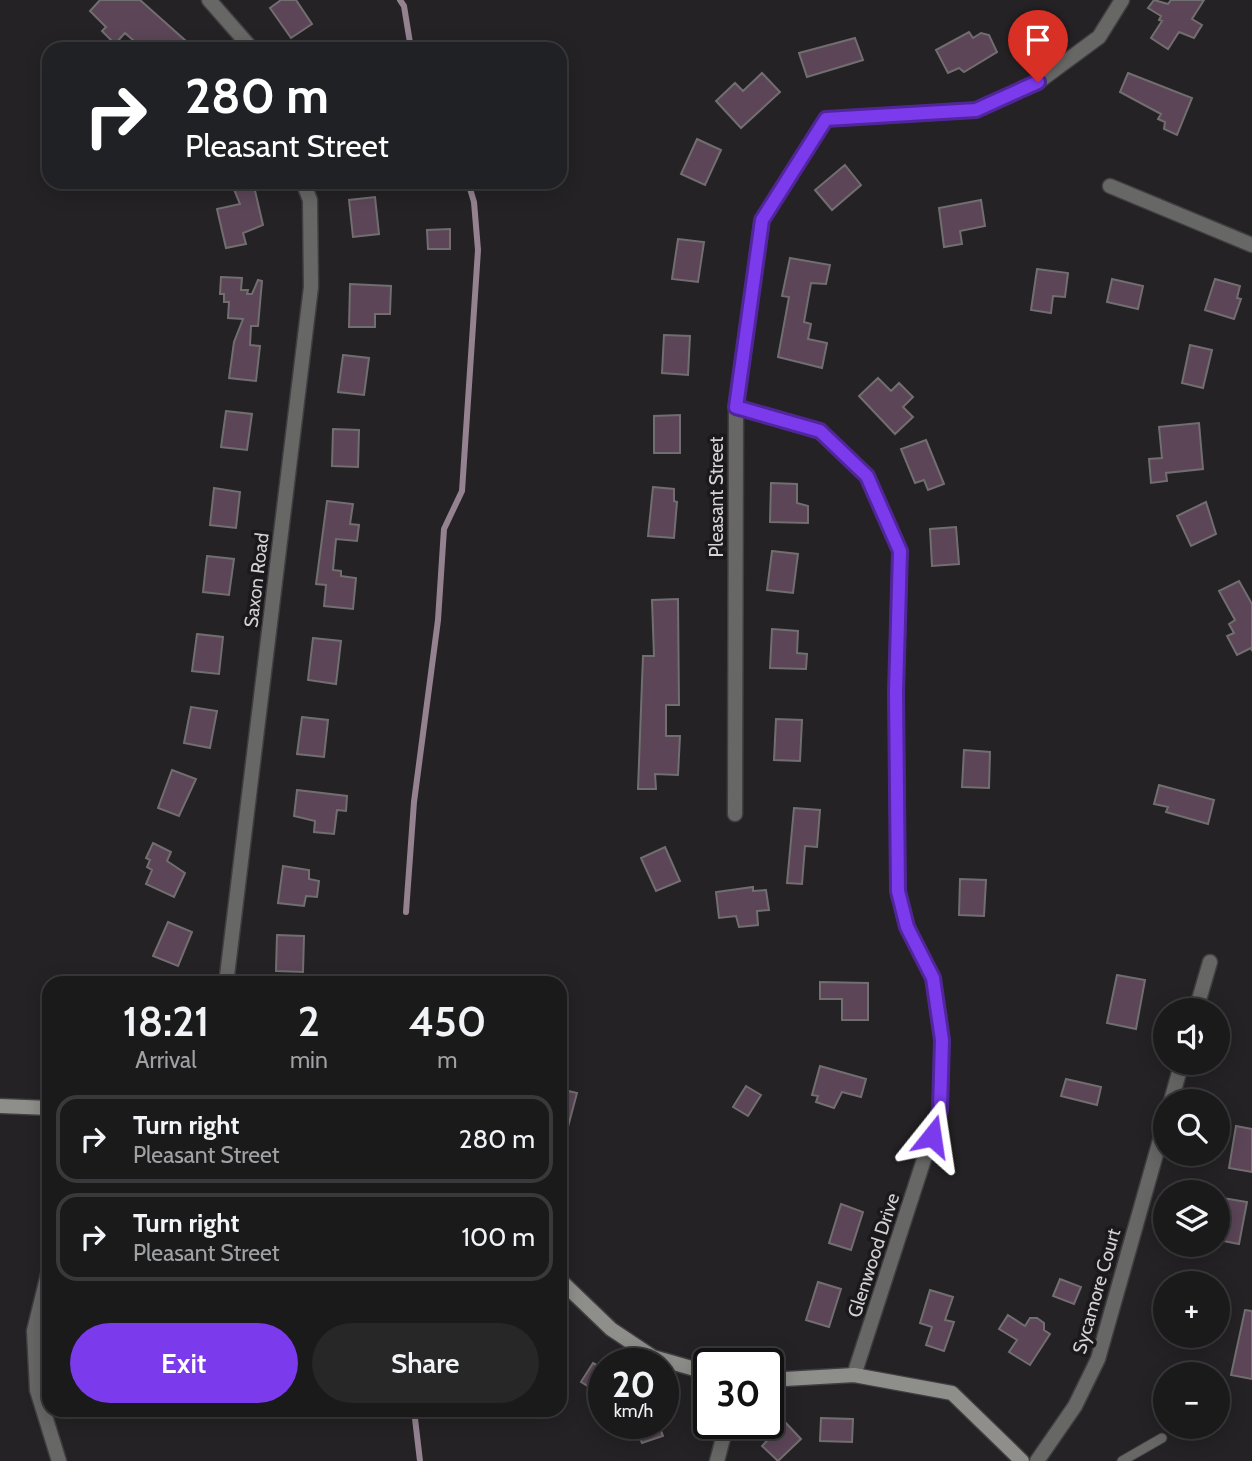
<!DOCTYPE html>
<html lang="en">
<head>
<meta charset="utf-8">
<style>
  body { margin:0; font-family:Cabin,sans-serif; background:#282728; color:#f1f3f6; height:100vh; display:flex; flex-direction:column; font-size:26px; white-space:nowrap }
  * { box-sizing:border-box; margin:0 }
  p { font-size:23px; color:#a0a1a3 }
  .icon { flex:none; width:38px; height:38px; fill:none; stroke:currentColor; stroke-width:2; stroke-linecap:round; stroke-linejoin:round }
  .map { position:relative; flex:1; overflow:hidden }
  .details { position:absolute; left:42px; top:976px; width:525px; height:441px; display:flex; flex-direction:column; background:#1b1a1b; border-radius:21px; box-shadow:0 4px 18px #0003,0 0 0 2px #39383a }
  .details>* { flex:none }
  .guide { position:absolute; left:42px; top:42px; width:525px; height:147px; border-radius:21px; box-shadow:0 4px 18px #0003,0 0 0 2px #39383a; background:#202124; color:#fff; overflow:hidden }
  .tools { position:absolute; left:1153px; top:998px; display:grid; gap:14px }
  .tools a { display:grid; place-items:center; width:77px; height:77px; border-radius:50%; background:#1b1a1b; box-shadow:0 4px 18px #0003,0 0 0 2px #39383a; font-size:35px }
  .speed { position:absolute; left:588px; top:1348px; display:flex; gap:14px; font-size:35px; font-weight:700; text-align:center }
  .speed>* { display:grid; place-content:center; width:91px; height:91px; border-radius:50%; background:#1b1a1b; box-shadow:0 4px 18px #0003,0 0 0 2px #39383a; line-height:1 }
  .speed small { font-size:18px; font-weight:400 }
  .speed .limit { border:4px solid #111; border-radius:10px; background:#fff; color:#111 }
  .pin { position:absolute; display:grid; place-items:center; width:60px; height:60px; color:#fff; margin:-72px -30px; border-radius:50% 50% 50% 0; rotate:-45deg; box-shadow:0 0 7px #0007 }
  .pin .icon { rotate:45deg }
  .me { position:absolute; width:77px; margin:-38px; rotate:15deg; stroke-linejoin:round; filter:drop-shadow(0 0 5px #0008) }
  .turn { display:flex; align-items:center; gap:24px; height:147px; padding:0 28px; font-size:32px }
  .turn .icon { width:91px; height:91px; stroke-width:2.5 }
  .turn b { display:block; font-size:49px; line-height:60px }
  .eta { display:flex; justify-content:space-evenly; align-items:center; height:119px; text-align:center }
  .eta b { font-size:42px; font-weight:600; line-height:49px }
  .button { display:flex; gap:14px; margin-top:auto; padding:14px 28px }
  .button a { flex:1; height:80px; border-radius:42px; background:#7c3aed; color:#fff; font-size:28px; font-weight:600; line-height:80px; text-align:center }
  .button a+a { background:#282728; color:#f1f3f6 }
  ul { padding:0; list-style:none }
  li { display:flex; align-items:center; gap:21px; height:88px; margin:0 14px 10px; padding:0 14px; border:4px solid #39383a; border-radius:21px }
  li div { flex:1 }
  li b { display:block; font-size:26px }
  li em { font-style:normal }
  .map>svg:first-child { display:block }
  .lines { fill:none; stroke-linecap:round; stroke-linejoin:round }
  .stream { stroke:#948290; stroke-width:6 }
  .building { fill:#5b4557; stroke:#716e70; stroke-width:2 }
  .lane-casing { stroke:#403e40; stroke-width:11 }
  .street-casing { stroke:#403e40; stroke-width:17 }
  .secondary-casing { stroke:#403e40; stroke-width:17 }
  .lane { stroke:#676766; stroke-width:9 }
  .street { stroke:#676766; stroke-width:14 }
  .secondary { stroke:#8e8e8b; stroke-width:14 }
  .route-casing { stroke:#51269a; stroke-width:18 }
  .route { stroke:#7c3aed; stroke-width:12 }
  .labels { text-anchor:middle; stroke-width:7; stroke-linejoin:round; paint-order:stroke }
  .street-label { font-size:19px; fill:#d4d3d4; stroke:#1b191b }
</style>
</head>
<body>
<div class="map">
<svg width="1252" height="1461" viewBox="0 0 1252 1461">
  <rect width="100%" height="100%" fill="#242224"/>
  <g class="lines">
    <path class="stream" d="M400 0 404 6 411 49
      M406 912 414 802 438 620 444 529 462 491 478 250 474 202 468 182
      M414 1410 420 1461"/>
  </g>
  <path class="building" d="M100 0H140L195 49H143L125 33 115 44 102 31 106 27 90 11Z
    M281 0H296L312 24 291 38 270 8Z
    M1154 0 1168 4 1171 0H1204L1192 19 1202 25 1194 38 1179 32 1168 49 1151 38 1162 21 1159 20 1161 16 1148 8Z
    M969 32 973 38 981 33 989 35 997 52 964 72 959 68 948 73 936 50Z
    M855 38 863 60 807 77 799 53Z
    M762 73 780 92 741 128 716 101 735 83 743 91Z
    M1128 73 1192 98 1177 135 1164 129 1165 122 1158 119 1161 114 1120 92Z
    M697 139 721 150 705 185 681 174Z
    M845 165 861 185 832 210 815 190Z
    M231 182H253L263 225 243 233 246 244 226 248 217 209 240 204Z
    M375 197 379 234 353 237 349 200Z
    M981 200 985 226 960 231 962 244 944 247 939 208Z
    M450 229V249H428L427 230Z
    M678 239 704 242 698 282 672 279Z
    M790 258 830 265 826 284 811 283 804 322 811 324 808 339 827 343 822 368 778 357 789 297 782 296Z
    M1037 269 1068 273 1065 297 1053 296 1051 313 1031 310Z
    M221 277 242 278 241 290H248L247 294H252L258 280 262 281 258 326H251L250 345 260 346 256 381 229 378 234 342 243 319 228 318 229 302H224V294H220Z
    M1112 279 1143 286 1138 309 1107 302Z
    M1215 279 1240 286 1237 298 1241 299 1234 319 1205 310Z
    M350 284 391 286 390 314H375V327H349Z
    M664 335 690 336 688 375 662 373Z
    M1190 345 1212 350 1203 388 1182 383Z
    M343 355 369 358 364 395 338 392Z
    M878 378 891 391 899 383 913 397 903 407 913 417 895 434 859 396Z
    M226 411 252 414 247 450 221 447Z
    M680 415V453H654V416Z
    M1199 423 1203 469 1166 473 1167 481 1151 483 1149 459 1162 458 1159 427Z
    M333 429 359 430 358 467 332 466Z
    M926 440 944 484 928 490 924 480 915 483 901 449Z
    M771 483 797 484V503L808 506V523L770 522Z
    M653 487 674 489V501L677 502 674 538 648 536Z
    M214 488 240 492 236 528 210 525Z
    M327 501 353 504 350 524 359 525 357 541 336 539 333 570 341 571V576L356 578 353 609 324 606 326 585 316 584Z
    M1206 502 1216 534 1191 546 1177 516Z
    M956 527 959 564 932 566 930 529Z
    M772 551 798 554 793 593 767 590Z
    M207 556 234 559 229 595 203 592Z
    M1239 581 1252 604V651L1251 648 1237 655 1227 636 1234 633 1229 624 1235 620 1219 591Z
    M678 599 679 705H666V736H680L678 775 655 774 656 789H638L643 656H654L652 600Z
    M772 629 798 631 797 653 807 654 806 669 770 668Z
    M197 634 223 637 219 674 192 671Z
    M313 638 341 641 336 684 308 680Z
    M191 707 217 711 210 748 184 743Z
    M302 717 328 720 324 757 297 754Z
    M776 719 802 720 800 761 774 760Z
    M964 750 990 752 989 788 962 787Z
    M172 770 196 779 179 816 158 808Z
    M1159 785 1214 800 1208 824 1166 812 1168 807 1154 804Z
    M297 790 347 796 346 811 337 810 334 834 314 832 315 821 294 816Z
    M794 808 820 810 817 847 805 846 802 884 787 883Z
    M153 843 171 852 167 861 185 873 174 897 146 884 152 870 147 867 150 860 146 858Z
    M665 847 680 881 656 891 641 858Z
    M283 866 309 870V879L319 881 317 897 306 896 304 906 278 903Z
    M960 879 986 880 984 916 959 915Z
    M753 887V891L766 890 769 910 757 911 758 925 739 927 736 916 719 918 716 892Z
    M168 922 192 932 178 966 153 956Z
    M277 935 304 936 303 972 276 971Z
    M1117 975 1145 980 1136 1029 1107 1023Z
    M820 982 868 983V1020H842V999H820Z
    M820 1066 866 1079 861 1097 842 1092 834 1108 816 1102 818 1096 812 1095Z
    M1066 1079 1101 1087 1097 1105 1061 1096Z
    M746 1086 761 1095 748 1116 733 1107Z
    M560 1089 577 1093 565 1138 560 1137Z
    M1236 1126 1252 1129V1172L1229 1168Z
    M1223 1198 1247 1202 1239 1244 1218 1240V1209H1221Z
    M841 1204 863 1212 851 1250 829 1243Z
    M1060 1279 1081 1287 1074 1304 1053 1296Z
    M818 1282 841 1289 829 1327 806 1320Z
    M930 1290 953 1297 945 1320 954 1322 944 1351 926 1345 932 1327 920 1323Z
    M1245 1310 1252 1311V1379L1231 1375Z
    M1008 1315 1025 1326 1030 1318H1037L1044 1323V1330L1050 1334 1030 1365 1009 1352 1017 1340 999 1329Z
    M593 1363 604 1369V1396L581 1382Z
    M821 1418 853 1419 852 1442 820 1441Z
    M785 1422 801 1439 778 1461 762 1446Z
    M634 1423H658L663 1436 642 1443Z"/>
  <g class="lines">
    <g class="lane-casing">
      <path id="lane" d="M1122 1461 1162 1438"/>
    </g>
    <g class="street-casing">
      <path id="street" d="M209 0 252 49
        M1110 186 1252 245
        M736 407 820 431 867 476 900 551 896 692 898 891 907 927 933 978 942 1040 940 1110 854 1375
        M735 814 736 407 762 220 826 119 976 110 1038 82 1099 37 1122 0
        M226 984 311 287 310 200 303 182
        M1196 1010 1210 962
        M1171 1101 1182 1062
        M49 1270 34 1331 37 1390 59 1461
        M717 1461 727 1423
        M1037 1461 1075 1406 1098 1359 1166 1119"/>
    </g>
    <g class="secondary-casing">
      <path id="secondary" d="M0 1106 49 1108
        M560 1280 611 1329 653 1357 709 1373
        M768 1380 854 1375 952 1393 1022 1461"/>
    </g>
    <use href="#lane" class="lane"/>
    <use href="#street" class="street"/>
    <use href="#secondary" class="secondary"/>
  </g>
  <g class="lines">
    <g class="route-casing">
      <path id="route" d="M932 1136 940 1110 942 1040 933 978 907 927 898 891 896 692 900 551 867 476 820 431 736 407 762 220 826 119 976 110 1038 82"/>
    </g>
    <use href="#route" class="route"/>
  </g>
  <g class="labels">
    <g class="street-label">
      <text transform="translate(716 497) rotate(-90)" y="7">Pleasant Street</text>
      <text transform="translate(256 580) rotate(-83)" y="7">Saxon Road</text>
      <text transform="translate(873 1255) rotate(-72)" y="7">Glenwood Drive</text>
      <text transform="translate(1096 1291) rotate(-74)" y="7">Sycamore Court</text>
    </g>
  </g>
</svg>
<div class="tools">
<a><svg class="icon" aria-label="sound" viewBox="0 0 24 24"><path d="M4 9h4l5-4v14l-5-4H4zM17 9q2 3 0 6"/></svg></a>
<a><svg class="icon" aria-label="search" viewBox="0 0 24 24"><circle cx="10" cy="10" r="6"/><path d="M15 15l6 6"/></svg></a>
<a><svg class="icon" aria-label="layers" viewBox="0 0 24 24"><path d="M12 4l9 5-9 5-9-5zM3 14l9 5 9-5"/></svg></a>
<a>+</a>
<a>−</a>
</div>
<div class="speed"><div>20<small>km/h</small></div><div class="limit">30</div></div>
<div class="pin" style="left:1038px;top:82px;background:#d93025"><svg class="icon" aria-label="arrive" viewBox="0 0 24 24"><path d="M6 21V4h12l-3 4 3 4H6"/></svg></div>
<svg class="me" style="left:932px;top:1136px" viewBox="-20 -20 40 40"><path d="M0-17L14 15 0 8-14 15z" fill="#7c3aed" stroke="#fff" stroke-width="4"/></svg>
<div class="guide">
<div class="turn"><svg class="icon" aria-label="right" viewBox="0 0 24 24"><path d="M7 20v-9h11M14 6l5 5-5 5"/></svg><div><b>280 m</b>Pleasant Street</div></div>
</div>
<section class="details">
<div class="eta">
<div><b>18:21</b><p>Arrival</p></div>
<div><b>2</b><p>min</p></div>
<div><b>450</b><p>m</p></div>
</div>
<ul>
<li><svg class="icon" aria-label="right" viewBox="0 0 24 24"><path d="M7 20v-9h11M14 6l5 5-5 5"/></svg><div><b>Turn right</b><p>Pleasant Street</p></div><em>280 m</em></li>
<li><svg class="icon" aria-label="right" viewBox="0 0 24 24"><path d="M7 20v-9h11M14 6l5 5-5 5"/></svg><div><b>Turn right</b><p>Pleasant Street</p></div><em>100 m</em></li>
</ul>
<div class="button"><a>Exit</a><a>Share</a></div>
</section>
</div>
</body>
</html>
